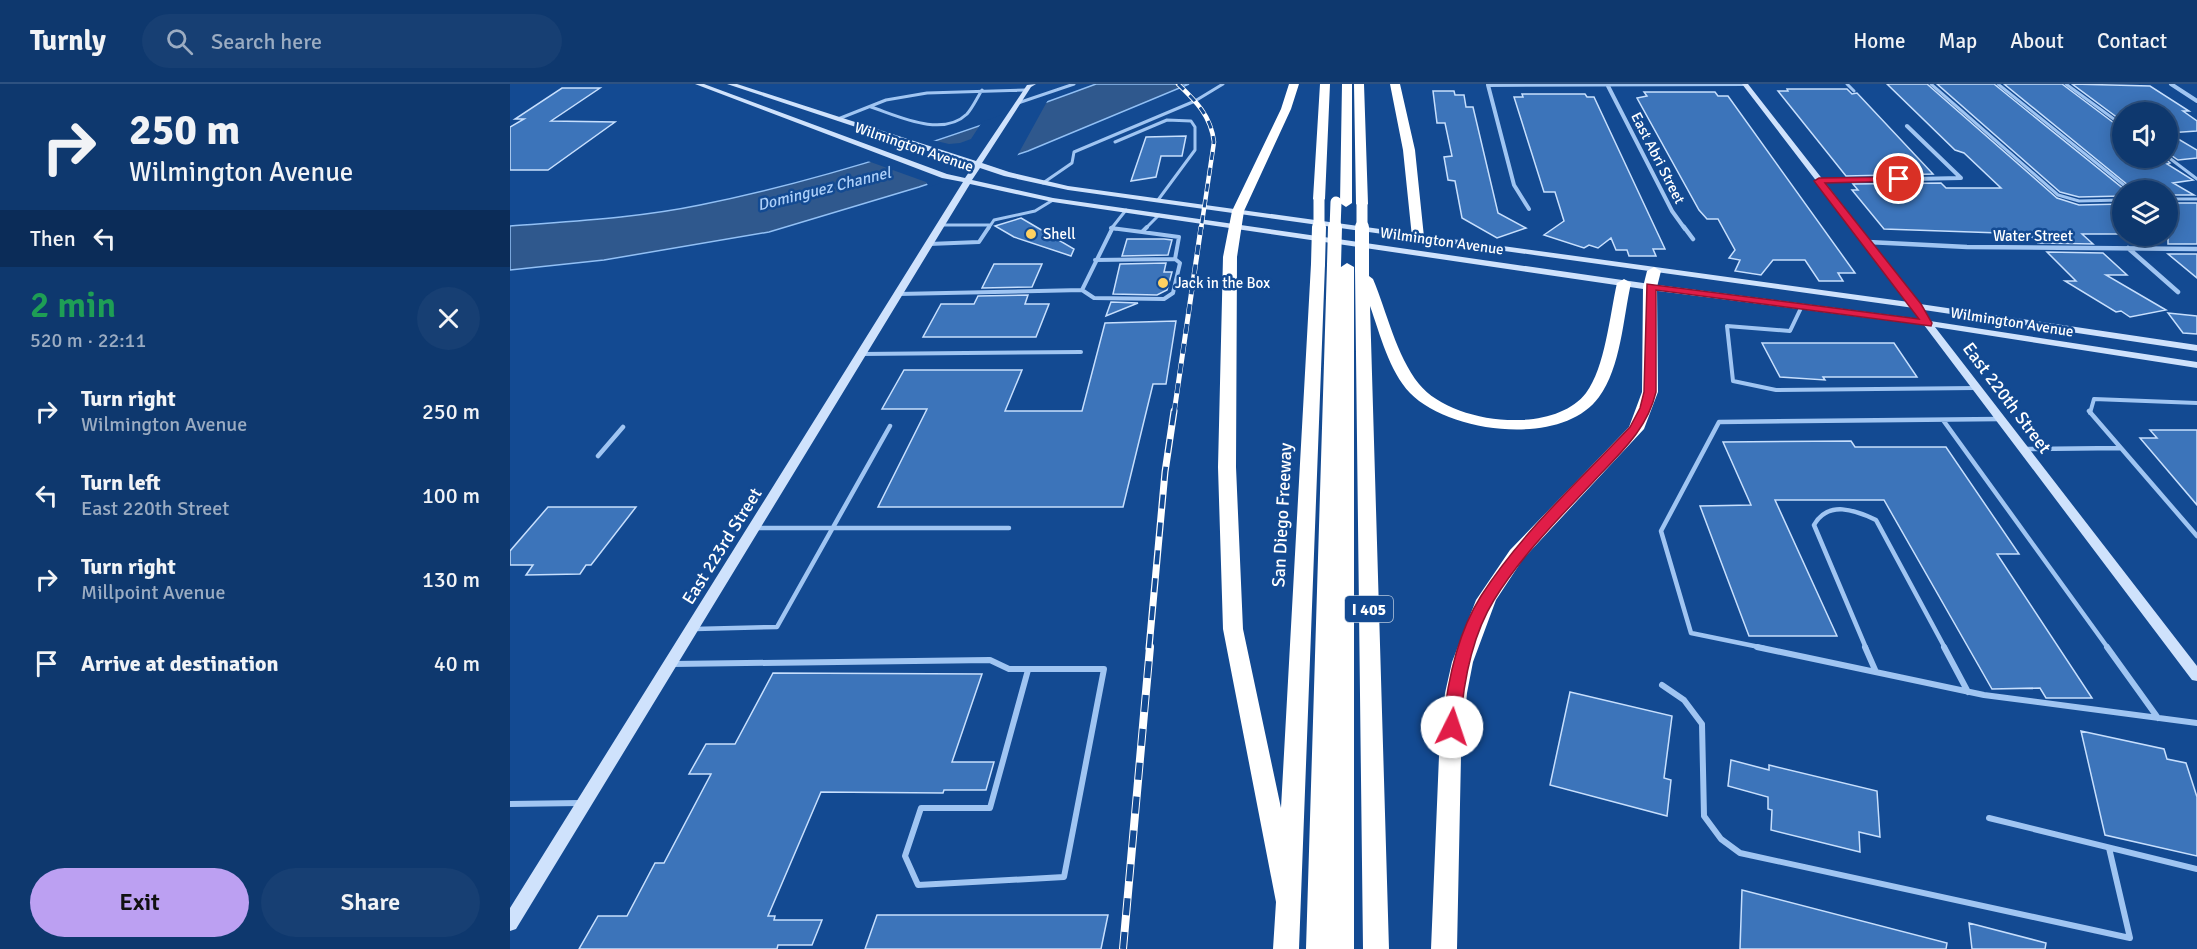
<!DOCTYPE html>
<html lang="en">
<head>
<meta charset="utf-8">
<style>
  body { margin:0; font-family:Signika,sans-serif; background:#173f73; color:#f1f3f6; height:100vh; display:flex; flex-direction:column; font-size:22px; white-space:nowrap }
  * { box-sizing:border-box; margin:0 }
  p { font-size:20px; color:#9bacc2 }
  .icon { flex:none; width:33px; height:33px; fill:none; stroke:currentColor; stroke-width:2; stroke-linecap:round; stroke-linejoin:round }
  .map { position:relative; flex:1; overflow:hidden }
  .details { display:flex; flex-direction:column; background:#0e386e; width:510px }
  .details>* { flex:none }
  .banner { background:#0e386e; color:#f1f3f6; overflow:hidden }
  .controls { position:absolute; left:1602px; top:18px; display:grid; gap:12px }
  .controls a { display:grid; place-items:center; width:66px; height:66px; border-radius:50%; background:#0e386e; box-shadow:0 3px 15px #0003,0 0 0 2px #2e5281; font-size:30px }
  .pin { position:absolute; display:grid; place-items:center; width:51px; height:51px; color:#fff; margin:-26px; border:3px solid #fff; border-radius:50%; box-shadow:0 2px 6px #0007 }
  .me { position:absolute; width:66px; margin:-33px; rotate:4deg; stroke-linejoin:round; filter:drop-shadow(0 0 4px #0008) }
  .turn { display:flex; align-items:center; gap:21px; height:126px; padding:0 30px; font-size:27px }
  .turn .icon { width:78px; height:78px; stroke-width:2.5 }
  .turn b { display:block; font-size:42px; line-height:51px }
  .then { display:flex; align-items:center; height:57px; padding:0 30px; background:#0003; gap:12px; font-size:22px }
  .round { display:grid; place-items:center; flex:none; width:63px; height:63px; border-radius:32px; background:#173f73 }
  .overview { display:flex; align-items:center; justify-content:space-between; height:102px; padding:0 30px }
  h1 { font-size:36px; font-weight:600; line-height:45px; color:#1e9e55 }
  .cta { display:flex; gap:12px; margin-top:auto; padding:12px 30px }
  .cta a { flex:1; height:69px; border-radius:36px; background:#bca0f2; color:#111; font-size:24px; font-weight:600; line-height:69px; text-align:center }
  .cta a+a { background:#173f73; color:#f1f3f6 }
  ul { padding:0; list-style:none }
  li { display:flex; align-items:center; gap:18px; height:84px; padding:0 30px }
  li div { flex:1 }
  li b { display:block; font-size:22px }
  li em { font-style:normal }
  header { display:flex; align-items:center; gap:36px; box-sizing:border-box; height:84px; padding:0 30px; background:#0e386e; border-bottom:2px solid #2e5281 }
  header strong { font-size:28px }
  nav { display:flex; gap:33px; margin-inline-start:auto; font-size:21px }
  .search { width:420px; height:54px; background:#173f73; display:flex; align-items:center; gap:15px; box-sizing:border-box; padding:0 21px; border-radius:33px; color:#9bacc2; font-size:22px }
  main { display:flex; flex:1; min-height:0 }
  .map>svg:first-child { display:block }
  .water { fill:#2f588d; stroke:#92c0f5; stroke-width:1.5 }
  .pier { fill:#134a92 }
  .building { fill:#3c74ba; stroke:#c7dffd; stroke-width:1.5 }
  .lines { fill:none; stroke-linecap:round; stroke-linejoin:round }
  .lane-far3 { stroke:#a0c5f2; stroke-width:3 }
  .lane-far2 { stroke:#a0c5f2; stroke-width:4 }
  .lane-far1 { stroke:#a0c5f2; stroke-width:4.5 }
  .lane { stroke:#a0c5f2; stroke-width:6 }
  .street-far1 { stroke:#a0c5f2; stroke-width:4 }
  .street { stroke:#a0c5f2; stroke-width:4.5 }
  .secondary { fill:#cfe2fc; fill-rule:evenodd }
  .highway { fill:#fff; fill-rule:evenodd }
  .rail-far3-casing { stroke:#fff; stroke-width:4.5 }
  .rail-far2-casing { stroke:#fff; stroke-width:5 }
  .rail-far1-casing { stroke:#fff; stroke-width:7 }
  .rail-casing { stroke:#fff; stroke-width:8 }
  .rail-far3 { stroke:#134a92; stroke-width:3; stroke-dasharray:8; stroke-linecap:butt }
  .rail-far2 { stroke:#134a92; stroke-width:4; stroke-dasharray:10; stroke-linecap:butt }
  .rail-far1 { stroke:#134a92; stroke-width:4.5; stroke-dasharray:14; stroke-linecap:butt }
  .rail { stroke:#134a92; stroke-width:6; stroke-dasharray:17; stroke-linecap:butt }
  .highway-bridge-far1 { stroke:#fff; stroke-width:11 }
  .highway-bridge { stroke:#fff; stroke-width:14 }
  .route { fill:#e11d48; stroke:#92132f; stroke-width:1.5 }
  .poi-dot { fill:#ffd161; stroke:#134a92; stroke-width:2 }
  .labels { text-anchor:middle; stroke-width:5; stroke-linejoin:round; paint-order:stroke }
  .far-street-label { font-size:15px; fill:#fff; stroke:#134a92 }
  .far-poi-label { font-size:15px; fill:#fff; stroke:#134a92; text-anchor:start }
  .far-water-label { font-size:16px; font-style:italic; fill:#accff9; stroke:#134a92 }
  .shield { fill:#134a92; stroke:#b8c9de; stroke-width:1.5 }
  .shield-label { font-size:16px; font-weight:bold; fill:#fff }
  .street-label { font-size:18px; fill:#fff; stroke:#134a92 }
</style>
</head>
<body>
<header>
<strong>Turnly</strong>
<div class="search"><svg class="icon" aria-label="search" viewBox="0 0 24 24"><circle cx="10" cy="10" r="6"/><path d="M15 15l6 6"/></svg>Search here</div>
<nav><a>Home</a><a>Map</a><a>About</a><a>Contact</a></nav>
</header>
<main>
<section class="details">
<div class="banner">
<div class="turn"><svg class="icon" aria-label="right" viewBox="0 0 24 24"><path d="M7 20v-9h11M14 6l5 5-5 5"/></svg><div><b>250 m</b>Wilmington Avenue</div></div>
<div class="then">Then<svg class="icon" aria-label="left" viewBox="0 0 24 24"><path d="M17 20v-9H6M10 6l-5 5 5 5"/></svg></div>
</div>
<div class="overview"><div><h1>2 min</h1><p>520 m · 22:11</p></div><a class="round"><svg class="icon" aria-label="close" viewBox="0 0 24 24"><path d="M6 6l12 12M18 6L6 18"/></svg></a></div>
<ul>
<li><svg class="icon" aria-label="right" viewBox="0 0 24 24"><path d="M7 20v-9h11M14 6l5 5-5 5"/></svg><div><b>Turn right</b><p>Wilmington Avenue</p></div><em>250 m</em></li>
<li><svg class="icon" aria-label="left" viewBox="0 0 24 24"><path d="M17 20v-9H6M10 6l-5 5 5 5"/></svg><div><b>Turn left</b><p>East 220th Street</p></div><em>100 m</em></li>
<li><svg class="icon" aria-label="right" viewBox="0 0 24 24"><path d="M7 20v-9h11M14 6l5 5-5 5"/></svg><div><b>Turn right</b><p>Millpoint Avenue</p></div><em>130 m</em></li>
<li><svg class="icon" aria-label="arrive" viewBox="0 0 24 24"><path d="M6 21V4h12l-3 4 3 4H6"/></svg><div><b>Arrive at destination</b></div><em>40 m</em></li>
</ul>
<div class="cta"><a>Exit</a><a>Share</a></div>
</section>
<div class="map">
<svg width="1687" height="865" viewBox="0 0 1687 865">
  <rect width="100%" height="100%" fill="#134a92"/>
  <path class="water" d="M586 0H679L518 67 409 103 259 148 94 176 0 186V142C64 137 127 134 190 121 325 94 456 48 586 0Z"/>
  <path class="pier" d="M539 14 506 74 419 103 416 98 355 76 422 56 439 60 450 59 461 55 472 38Z"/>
  <path class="building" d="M1377 0H1417L1547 114 1569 121 1612 120V150H1572L1583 160 1528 159 1519 150 1374 145 1342 106H1348L1343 100 1431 99 1436 104H1491L1454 69 1445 66Z
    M1427 0H1484L1615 106 1612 112 1569 113 1550 108Z
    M1494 0H1552L1612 45V74H1654L1660 79 1657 80 1683 96 1663 99 1684 111H1658V106H1624Z
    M1562 0 1640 2 1679 27H1673L1687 37V47L1658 49V28H1612V37Z
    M52 4H90L41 37 105 38 38 86H0V43L14 35H5Z
    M1277 5H1337L1342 10 1347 9 1423 90 1336 92 1268 7H1278Z
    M923 7H944L945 11H954L956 23H963L988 129 1016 144 987 154 952 134 945 97 938 96 934 73 942 72 935 39H927Z
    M1134 8H1205L1208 12H1218L1345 189H1328L1333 197H1309L1295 176H1263L1251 191 1225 187 1230 176 1219 174 1225 166 1208 135H1197L1189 126 1127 14 1137 12Z
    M1012 10H1075L1077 13H1084L1155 165H1143L1146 172H1119L1117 166H1106L1101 154 1088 164 1079 161 1074 164 1034 151 1054 137 1045 108H1034L1004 13H1013Z
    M1658 49 1687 66V74L1668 76 1658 69Z
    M676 52 672 72H651L646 93 621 97 636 53Z
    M1658 119H1687V160H1658Z
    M511 134 564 165 561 172 504 153 485 142Z
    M617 155H654L662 156 658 171 612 172Z
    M1537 168 1593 169 1617 191H1596L1656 226 1620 233 1611 227 1606 228 1555 197H1566Z
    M1658 170H1687V194Z
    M656 179 654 188H662L657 206 647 211 603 210 610 180Z
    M484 180H532L522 203 472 204Z
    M518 211 515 220H539L526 253H413L431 220H464L468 212Z
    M601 218 628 219 596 232Z
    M1658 229 1687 232V250L1673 249Z
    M666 237 656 300H643L613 423H368L417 325H372L394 286H512L495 327H572L595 239Z
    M1252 259H1384L1407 293H1313L1315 296 1270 293Z
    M1640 346H1687V421L1630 354H1647Z
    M1341 357 1345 363H1436L1509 470H1487L1582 614H1536L1530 604 1482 605 1374 416H1265L1327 552H1239L1190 422 1241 421 1213 358Z
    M38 423H126L81 481H76L70 490 16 491 23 481H0V467Z
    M263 589 472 590 442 678H484L476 706H434L433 709 311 708 258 832H265L264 836H312L302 861H268L267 865H69L88 832H117L145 779H154L201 690H179L196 660H225Z
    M1060 608 1162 632 1154 694 1161 696 1157 732 1040 701Z
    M1571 647 1654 665 1657 675 1676 679 1687 713V772L1595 751Z
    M1221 676 1259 686V681L1367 707 1370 753 1349 748 1350 768 1261 746 1262 726 1258 725V713L1218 702Z
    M1232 806 1437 859 1436 865H1230Z
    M367 831H598L591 865H355Z
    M1459 839 1536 859 1535 865H1462Z"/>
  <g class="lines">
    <path class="lane-far3" d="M1337 0 1344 7
      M1421 0 1548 111 1569 117 1612 116
      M1488 0 1620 106
      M1556 0 1612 41
      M508 19 564 0
      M361 23C388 32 432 54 457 30 463 23 467 14 472 6
      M328 35 376 16 417 9 516 6
      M605 58 657 36 681 37 685 43V66L648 116
      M1658 73 1687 95
      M533 99 562 79 564 68 685 17 713 0
      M1658 115H1687
      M431 141H480
      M601 144 606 145
      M478 145 484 136 525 127 543 116
      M601 145 616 126
      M635 145 649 131"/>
    <path class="lane-far2" d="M601 144 632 148
      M419 160 469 158 479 143
      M585 176 665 175 669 153 632 148 637 143
      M572 206 584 214 654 215 663 209 670 179 665 175
      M388 210 572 206 603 143
      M1291 224 1280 247 1217 242 1223 297 1266 306 1466 304
      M351 270 571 268
      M1580 329 1584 315 1687 319"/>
    <path class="lane-far1" d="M1579 327 1687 452
      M1433 336 1598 564
      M1514 365 1610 364
      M88 372 113 343
      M247 444H499
      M185 545 267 543 380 342
      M1254 564 1181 549 1151 447 1209 338 1490 335
      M1356 564 1304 441C1318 416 1345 426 1366 436L1435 564"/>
    <path class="lane" d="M1247 563 1474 611 1687 639
      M1355 563 1366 588
      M1434 563 1458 608
      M1597 563 1648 634
      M163 580 480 576 499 585H594L554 793 408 801 395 772 411 724H480L518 586
      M1152 601 1174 616 1192 640 1194 732 1211 755 1230 769 1620 854 1599 764
      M0 720 71 719
      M1479 734 1687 785"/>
    <path class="street-far1" d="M1097 0 1162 127 1175 145
      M1661 0 1687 17
      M1309 97 1451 94 1397 42
      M1019 125 1004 101 978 1 1235 0"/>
    <path class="street" d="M1174 143 1183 155
      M1358 158 1457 163 1687 165
      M1618 164 1668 208"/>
    <path class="secondary" d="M185 0H194L437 90 455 94 463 82 217 0H227L466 77 517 1 526 0 521 3 472 79 499 88 558 102 1399 218 1232 0H1238L1410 220 1687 261V267L1414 226 1420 237 1687 278V284L1425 243 1687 582V597L1682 596 1414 241 1140 206 543 118 460 100 6 845 0 847V824L453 98 432 94ZM470 84 494 92 558 106 1404 224 1410 235 1140 200 543 114 462 96Z"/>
    <path class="highway" d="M779 0H789L781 25 734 127 727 173 726 383 733 545 771 724 801 180 808 176 815 180 789 865H763L766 818 713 545 708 383 713 173 722 127 771 25Z
      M810 0H820L815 115 809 119 803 115Z
      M832 0H842V119L836 123 830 119Z
      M844 0H854L858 120 852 124 846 120Z
      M880 0H890L905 66 914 153 908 157 902 153 893 66Z
      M824 177 829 178 831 183 837 179 844 183V865H796L817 181Z
      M852 181 859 185V192L863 195C877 228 886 271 909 300 941 340 1043 352 1076 309 1095 284 1100 230 1107 199L1114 195 1121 199C1113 235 1111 283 1089 313 1052 364 939 349 900 309 879 287 870 250 860 222L879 865H853L845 185Z
      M1144 183 1151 187 1147 203 1148 308 1134 345 1013 475 986 516 963 578 957 609 951 672 947 865H921L929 672 935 609 942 578 966 516 1000 466 1119 343 1132 308 1133 203 1137 187Z"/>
    <g class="rail-far3-casing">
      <path id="rail-far3" d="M668 0C686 17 701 32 704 58L691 145"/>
    </g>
    <g class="rail-far2-casing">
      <path id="rail-far2" d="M664 329 691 143"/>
    </g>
    <g class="rail-far1-casing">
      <path id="rail-far1" d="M639 564 655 388 664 327"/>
    </g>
    <g class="rail-casing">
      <path id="rail" d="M613 865 640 563"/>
    </g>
    <use href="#rail-far3" class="rail-far3"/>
    <use href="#rail-far2" class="rail-far2"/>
    <use href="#rail-far1" class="rail-far1"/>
    <use href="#rail" class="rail"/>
    <path class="highway-bridge-far1" d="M852 120V145
      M809 145V115
      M825 145 826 118"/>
    <path class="highway-bridge" d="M852 143V185
      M808 180 809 143
      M824 181 825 143"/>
  </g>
  <path class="route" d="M1392 93 1393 95 1389 97 1315 99 1411 220 1422 239 1421 242 1146 206V308C1137 346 1110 369 1084 397 1049 434 1011 472 984 516 961 553 953 601 950 643L948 648H936L933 643C937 599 947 550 971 512 1011 449 1069 397 1120 343L1130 324 1134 308 1137 200 1409 235 1304 97 1309 94Z"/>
  <g class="poi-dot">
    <circle cx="521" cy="150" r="6"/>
    <circle cx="653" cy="199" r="6"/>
  </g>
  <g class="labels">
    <g class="far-street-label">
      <text transform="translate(404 63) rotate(19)" y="5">Wilmington Avenue</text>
      <text transform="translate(1148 74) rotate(63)" y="5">East Abri Street</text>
      <text x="1523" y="157">Water Street</text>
      <text transform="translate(932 157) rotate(8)" y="5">Wilmington Avenue</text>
      <text transform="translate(1502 238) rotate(9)" y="5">Wilmington Avenue</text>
    </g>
    <g class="far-poi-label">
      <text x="533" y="155">Shell</text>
      <text x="665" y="204">Jack in the Box</text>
    </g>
    <g class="far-water-label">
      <text transform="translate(314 104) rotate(-14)" y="6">Dominguez Channel</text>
    </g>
    <rect class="shield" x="835" y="512" width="48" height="26" rx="4.5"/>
    <g class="shield-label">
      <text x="859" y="531">I 405</text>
    </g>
    <g class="street-label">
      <text transform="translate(1497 314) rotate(53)" y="6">East 220th Street</text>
      <text transform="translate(772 431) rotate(-87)" y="6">San Diego Freeway</text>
      <text transform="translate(212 462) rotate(-58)" y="6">East 223rd Street</text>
    </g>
  </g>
</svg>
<div class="controls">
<a><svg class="icon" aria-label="sound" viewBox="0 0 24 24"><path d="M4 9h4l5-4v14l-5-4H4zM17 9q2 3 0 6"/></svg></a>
<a><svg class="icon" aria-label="layers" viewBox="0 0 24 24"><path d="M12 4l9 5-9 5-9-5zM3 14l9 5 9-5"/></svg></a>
</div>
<div class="pin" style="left:1389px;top:95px;background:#d93025"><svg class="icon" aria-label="arrive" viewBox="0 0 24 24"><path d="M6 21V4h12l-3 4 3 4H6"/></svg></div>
<svg class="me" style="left:942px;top:643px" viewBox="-20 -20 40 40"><circle r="19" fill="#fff"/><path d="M0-13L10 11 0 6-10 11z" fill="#e11d48"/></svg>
</div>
</main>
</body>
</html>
